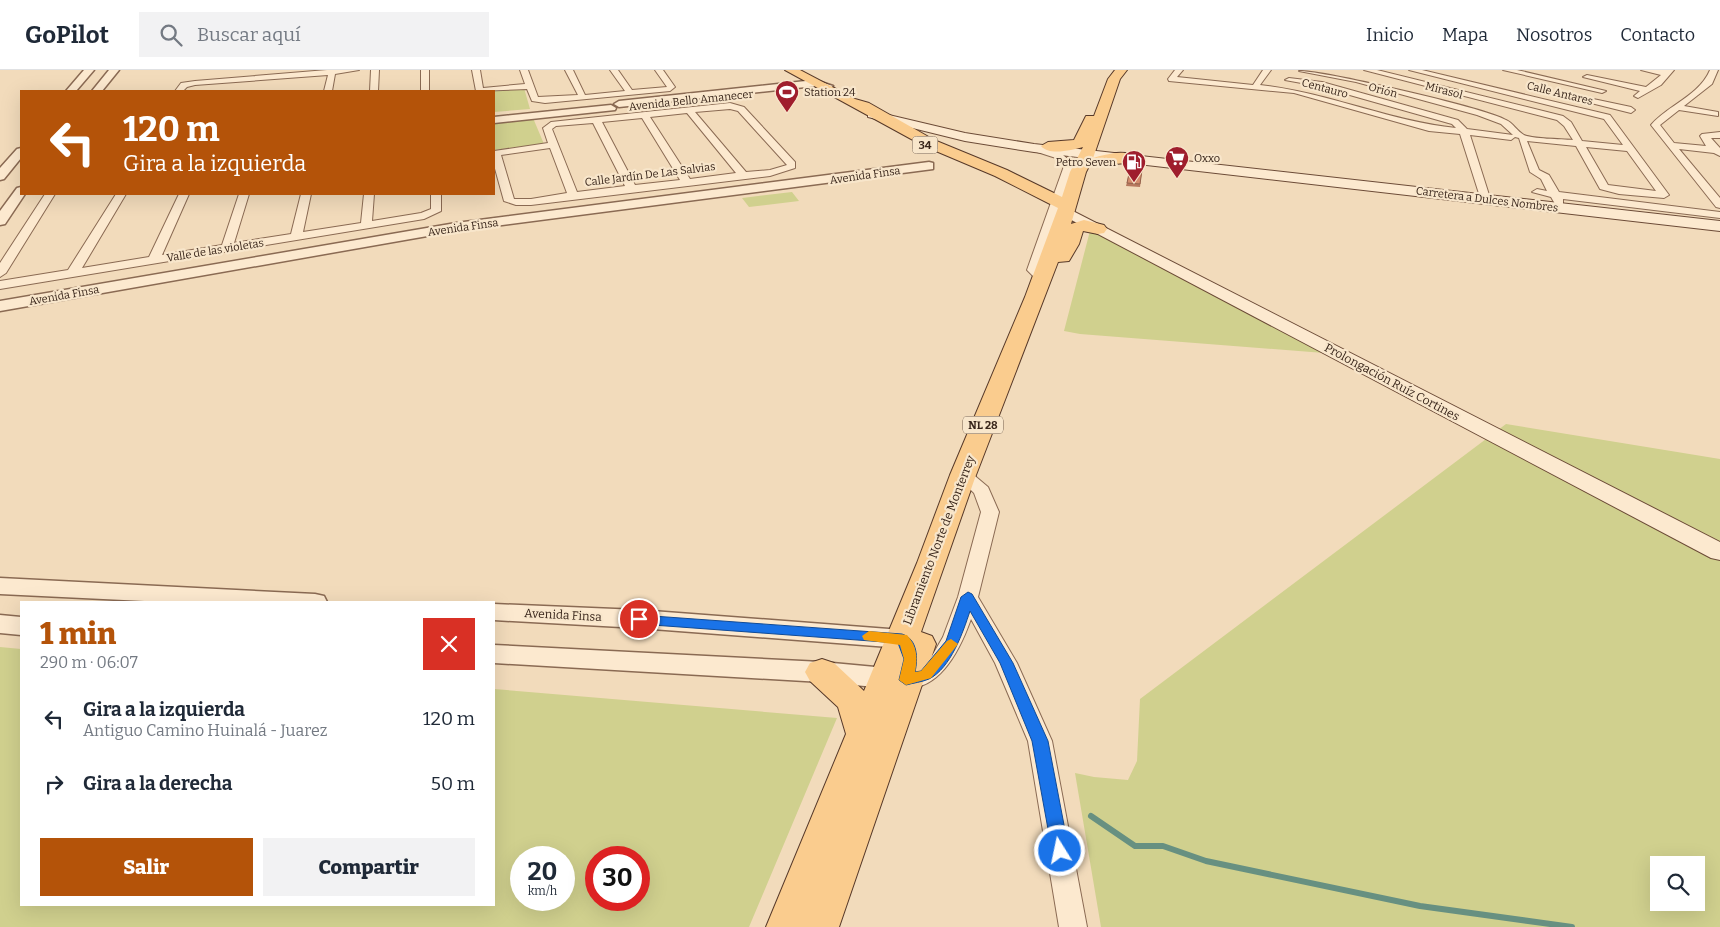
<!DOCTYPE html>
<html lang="es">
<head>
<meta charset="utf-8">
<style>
  body { margin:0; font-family:Bitter,serif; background:#f2f2f3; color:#1f2937; height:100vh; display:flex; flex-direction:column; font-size:19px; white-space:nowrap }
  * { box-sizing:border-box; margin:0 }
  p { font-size:16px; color:#747a83 }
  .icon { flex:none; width:28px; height:28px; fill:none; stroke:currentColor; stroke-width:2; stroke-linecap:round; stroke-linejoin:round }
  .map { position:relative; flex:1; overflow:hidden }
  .panel { position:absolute; left:20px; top:531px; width:475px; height:305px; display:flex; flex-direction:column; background:#fff; border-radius:0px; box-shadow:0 5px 20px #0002 }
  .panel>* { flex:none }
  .hud { position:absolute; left:20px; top:20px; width:475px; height:105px; border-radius:0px; box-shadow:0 5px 20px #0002; background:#b45309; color:#fff; overflow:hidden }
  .tools { position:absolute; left:1650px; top:786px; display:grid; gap:10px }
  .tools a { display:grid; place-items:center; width:55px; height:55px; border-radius:0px; background:#fff; box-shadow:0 5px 20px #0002; font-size:25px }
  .speed { position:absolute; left:510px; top:776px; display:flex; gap:10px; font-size:25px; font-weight:700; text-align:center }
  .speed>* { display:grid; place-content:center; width:65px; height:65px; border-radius:50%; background:#fff; box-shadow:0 5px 20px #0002; line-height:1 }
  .speed small { font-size:12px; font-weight:400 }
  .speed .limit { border:8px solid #d22; background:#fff; color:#111 }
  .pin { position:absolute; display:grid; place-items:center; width:42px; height:42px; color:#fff; margin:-21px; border:2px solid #fff; border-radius:50%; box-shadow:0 1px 5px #0007 }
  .me { position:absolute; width:55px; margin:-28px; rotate:350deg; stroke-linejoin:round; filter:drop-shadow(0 0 4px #0008) }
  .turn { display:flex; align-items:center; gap:18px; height:105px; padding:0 20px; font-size:22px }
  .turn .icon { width:65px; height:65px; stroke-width:2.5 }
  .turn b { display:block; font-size:35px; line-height:42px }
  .round { display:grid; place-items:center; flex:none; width:52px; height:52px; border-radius:0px; background:#f2f2f3 }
  .overview { display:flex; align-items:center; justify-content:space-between; height:85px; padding:0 20px }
  h1 { font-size:30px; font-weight:800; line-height:38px; color:#b45309 }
  .button { display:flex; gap:10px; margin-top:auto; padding:10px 20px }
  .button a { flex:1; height:58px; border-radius:0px; background:#b45309; color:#fff; font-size:20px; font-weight:800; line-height:58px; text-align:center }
  .button a+a { background:#f2f2f3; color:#1f2937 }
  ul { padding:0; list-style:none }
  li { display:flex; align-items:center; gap:15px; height:65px; padding:0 20px }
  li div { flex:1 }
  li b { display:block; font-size:19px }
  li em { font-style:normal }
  header { display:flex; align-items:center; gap:30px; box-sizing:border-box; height:70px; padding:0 25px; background:#fff; border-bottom:1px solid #e0e1e3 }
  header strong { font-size:24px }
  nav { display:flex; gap:28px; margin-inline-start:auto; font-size:18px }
  .search { width:350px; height:45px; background:#f2f2f3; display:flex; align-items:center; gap:12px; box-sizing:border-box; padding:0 18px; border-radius:0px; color:#747a83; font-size:19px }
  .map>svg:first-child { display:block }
  .green { fill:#d0d08e; fill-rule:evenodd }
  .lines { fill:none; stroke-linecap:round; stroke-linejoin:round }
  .stream { stroke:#679081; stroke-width:6 }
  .minor-casing { stroke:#8a6a53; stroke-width:2 }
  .tertiary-casing { stroke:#8a6a53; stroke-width:3 }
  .secondary-casing { stroke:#6c4b37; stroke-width:2 }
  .primary-casing { stroke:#573929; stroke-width:2 }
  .minor { fill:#fce9cf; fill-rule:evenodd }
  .tertiary { fill:#fce9cf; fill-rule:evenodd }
  .secondary { fill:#fce9cf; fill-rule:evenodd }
  .primary { fill:#facc8e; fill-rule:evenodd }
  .wall { fill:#b6785e }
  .building { fill:#d48c6d; stroke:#94624c }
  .route { fill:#1a73e8; stroke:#114b97 }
  .slow { fill:#f59e0b }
  .labels { text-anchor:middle; stroke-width:4.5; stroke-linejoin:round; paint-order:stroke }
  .far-street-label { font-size:11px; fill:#38251a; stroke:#f8e6cb }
  .far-poi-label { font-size:11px; fill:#38251a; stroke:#f8e6cb; text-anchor:start }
  .shield { fill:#f8e6cb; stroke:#725f4f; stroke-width:1 }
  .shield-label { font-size:11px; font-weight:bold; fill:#38251a }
  .street-label { font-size:12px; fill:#38251a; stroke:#f8e6cb }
</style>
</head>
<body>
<header>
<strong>GoPilot</strong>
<div class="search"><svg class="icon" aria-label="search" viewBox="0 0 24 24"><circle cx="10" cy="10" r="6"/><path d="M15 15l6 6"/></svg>Buscar aquí</div>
<nav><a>Inicio</a><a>Mapa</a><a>Nosotros</a><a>Contacto</a></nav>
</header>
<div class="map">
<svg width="1720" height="857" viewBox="0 0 1720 857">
  <rect width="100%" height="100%" fill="#f2dbbb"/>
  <path class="green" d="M524 18 530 39 494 42 492 21Z
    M533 48 544 74 494 80V53Z
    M792 122 799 131 749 137 742 128Z
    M1091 157 1324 283 1080 264 1064 261Z
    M1506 354 1720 389V857H1101L1075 703 1094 707 1128 710 1137 691 1140 629ZM1659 795H1696V832H1659Z
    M0 577 21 579V835H494V619L837 648 749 857H0ZM521 788H564V830H521ZM596 788H639V830H596Z"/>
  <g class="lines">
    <path class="stream" d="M1091 746 1135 776H1163L1206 791 1420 836 1572 857"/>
    <g class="minor-casing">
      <path id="minor" d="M327 0H359L335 4 332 21H324L328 5 195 15 187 17 183 21H175L181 13 195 11Z
        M371 0H379L378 21H370Z
        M421 0H429V21H421Z
        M472 0H480L483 18 525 14 520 0H528L538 27 578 25 565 0H573L585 25 625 21 610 0H618L632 20 667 17 655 0H663L675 17 670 21 545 33 532 31 527 19 476 21Z
        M1175 0H1183L1177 7 1253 15 1263 0H1271L1260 15C1327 22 1389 51 1456 58L1452 54 1318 16 1285 10 1289 8 1322 12 1458 50 1467 59 1513 65 1501 54 1477 45 1356 12 1299 1C1319 0 1483 37 1506 50 1513 53 1517 61 1524 65 1532 69 1561 69 1573 70L1564 56 1557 50 1364 0H1377L1563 46 1571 52 1582 71 1623 75 1604 49 1409 0H1422L1610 45 1669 125 1664 128 1619 124 1600 119 1576 76 1527 71 1539 100 1549 105 1559 122 1720 142V148L1563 129V134H1555L1551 127 1532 122 1537 119 1547 121 1541 109 1530 102 1519 68 1515 67 1511 70 1470 65 1490 128 1489 130H1481L1460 64 1429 61 1294 23 1169 11 1168 9ZM1586 77 1627 81 1656 121 1608 115Z
        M1503 0H1517L1606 21 1602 23Z
        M1641 0H1674L1661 15 1638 28 1634 26 1640 21 1583 7 1587 5 1646 17 1661 5Z
        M1710 0H1718L1712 14 1684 36 1718 42V46L1679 40 1660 55 1674 73 1706 76 1700 66 1702 64 1720 62V68H1711L1720 78V86L1714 83 1679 79 1720 128V138L1716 137 1651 55C1668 35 1699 26 1710 0Z
        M1579 26 1631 37 1635 40 1631 43 1579 30Z
        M730 33 744 37 795 92V98L770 106 531 135H516L504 131 494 95V81L548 73 543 58 551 52ZM730 39 738 41 787 95 770 100 746 102 695 42ZM687 43 736 103 690 109 650 47ZM642 48 680 110 635 115 602 52ZM593 53 625 116 577 122 552 59 556 56ZM550 78 567 123 531 129H514L501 85Z
        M1034 75 1062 84 1074 95 1040 196 1039 199 1048 208 1042 212 1038 211 1027 200 1064 96 1056 88 1031 80 1029 78Z
        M45 124H55L6 203 0 207V193Z
        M116 124H126L82 198 149 187 179 124H189L162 185 222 175 239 124H249L234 173 291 164 301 124H311L303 162 361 153 364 124H374L372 151 421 143 431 139V124H441V141L424 149 0 219V211L68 200Z
        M963 400 969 401 988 417 999 442 978 527 1017 593 1052 671 1087 857H1059L1028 671 995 593 971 549C960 580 937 628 896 616L893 610 896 604 913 600 932 586 943 567 958 527 981 442 974 423 955 405 957 401Z"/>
    </g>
    <g class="tertiary-casing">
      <path id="tertiary" d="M84 0H94L76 21H66Z
        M109 0H119L102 21H92Z
        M815 10 833 16 828 19 815 16 619 37 614 34 619 31Z
        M611 35 616 38 615 40 494 53V47Z
        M21 78V88L4 109 0 110V98L17 79Z
        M929 92 933 93V99L456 161 0 241V231L456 153Z
        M21 117V124H25L5 154 0 155V141L17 118Z
        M0 508 315 524 324 526 327 532H165L0 524Z
        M494 534 639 540 902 560 911 563 915 569 911 575 902 578 639 558 494 550Z
        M0 545 21 547V565L0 563Z
        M494 575 822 592 886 598 895 601 899 608 895 615 886 618 822 612 494 593Z"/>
    </g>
    <g class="secondary-casing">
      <path id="secondary" d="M872 41 965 63 1034 74 1720 151V161L1034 82 965 71 868 47V43Z
        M1065 137 1720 472V490L1711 488 1060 144 1058 141 1060 138Z"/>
    </g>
    <g class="primary-casing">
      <path id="primary" d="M785 0H800L855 29 869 33 934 70 1007 100 1062 127 1070 102 1083 77C1072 80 1049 86 1041 76L1048 72 1074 70 1086 46H1094L1108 9 1115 0H1127L1120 9 1093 88C1104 85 1127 78 1135 88L1127 93 1089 96 1086 102 1071 154 1084 150 1104 155 1107 159 1104 163 1098 164 1083 161 1079 174 1069 191 1058 192 976 405 921 562 932 566 936 574 839 857H766L846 664 838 637 810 611 805 602 810 593 822 589 834 593 864 621 917 493 950 405 1025 227 1058 138 995 106 924 76Z"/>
    </g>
    <use href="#minor" class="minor"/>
    <use href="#tertiary" class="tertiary"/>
    <use href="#secondary" class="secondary"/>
    <use href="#primary" class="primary"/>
  </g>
  <path class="wall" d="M1130 99 1142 100 1140 117 1126 116Z"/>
  <path class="building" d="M1130 99 1142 100 1140 114 1127 113Z"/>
  <path class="route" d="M968 522 972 524 1013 593 1048 671 1069 781 1066 786 1060 788 1054 786 1052 781 1032 671 1000 593 970 541C963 562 951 598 929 609 922 612 913 613 906 615L899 610 904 589 898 573 639 554 632 549 639 545 902 564C918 569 918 589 915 602L921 601 946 571 961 527Z"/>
  <path class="slow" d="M869 561 907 565C917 576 918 588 915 602L921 601 947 571 951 569 958 574 931 608 906 615 899 610 904 589 900 575 864 570 862 566Z"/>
  <defs>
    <g id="stadium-pin" transform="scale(1.25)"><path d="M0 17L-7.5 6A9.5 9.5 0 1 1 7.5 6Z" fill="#9f1e2d" stroke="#f8e6cb"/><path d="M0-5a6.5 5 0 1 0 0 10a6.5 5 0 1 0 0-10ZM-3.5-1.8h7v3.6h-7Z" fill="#fff"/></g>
    <g id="supermarket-pin" transform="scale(1.25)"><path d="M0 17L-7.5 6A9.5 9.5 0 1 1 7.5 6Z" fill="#9f1e2d" stroke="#f8e6cb"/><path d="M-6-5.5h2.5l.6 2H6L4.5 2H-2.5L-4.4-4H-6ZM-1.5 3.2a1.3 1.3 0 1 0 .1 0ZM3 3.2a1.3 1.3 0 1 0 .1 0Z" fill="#fff"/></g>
    <g id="fuel-pin" transform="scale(1.25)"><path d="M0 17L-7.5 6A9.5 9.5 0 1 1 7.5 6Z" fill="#9f1e2d" stroke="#f8e6cb"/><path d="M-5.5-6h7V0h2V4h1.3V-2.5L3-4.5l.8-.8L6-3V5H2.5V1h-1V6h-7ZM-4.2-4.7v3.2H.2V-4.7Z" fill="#fff"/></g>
  </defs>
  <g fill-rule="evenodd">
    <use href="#stadium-pin" x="787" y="22"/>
    <use href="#supermarket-pin" x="1177" y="88"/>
    <use href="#fuel-pin" x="1134" y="92"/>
  </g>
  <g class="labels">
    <g class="far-street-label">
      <text transform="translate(1325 18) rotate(15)" y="4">Centauro</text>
      <text transform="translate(1383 20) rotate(15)" y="4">Orión</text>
      <text transform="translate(1444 20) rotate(15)" y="4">Mirasol</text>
      <text transform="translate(1560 23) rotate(14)" y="4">Calle Antares</text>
      <text transform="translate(691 30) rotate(-6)" y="4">Avenida Bello Amanecer</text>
      <text transform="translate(650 104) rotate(-7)" y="4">Calle Jardín De Las Salvias</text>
      <text transform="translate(865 105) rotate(-8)" y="4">Avenida Finsa</text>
      <text transform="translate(1487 129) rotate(7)" y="4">Carretera a Dulces Nombres</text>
      <text transform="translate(463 157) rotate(-8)" y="4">Avenida Finsa</text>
      <text transform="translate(215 180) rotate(-9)" y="4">Valle de las violetas</text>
      <text transform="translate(64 225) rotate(-10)" y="4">Avenida Finsa</text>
    </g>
    <g class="far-poi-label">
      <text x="804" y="26">Station 24</text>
      <text x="1194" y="92">Oxxo</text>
      <text x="1116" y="96" text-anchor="end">Petro Seven</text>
    </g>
    <g class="shield">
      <rect x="912.5" y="66.5" width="25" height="17" rx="4"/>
      <rect x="963" y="346.5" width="40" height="17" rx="4"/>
    </g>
    <g class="shield-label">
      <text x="925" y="79">34</text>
      <text x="983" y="359">NL 28</text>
    </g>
    <g class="street-label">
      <text transform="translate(1392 312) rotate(28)" y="4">Prolongación Ruíz Cortines</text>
      <text transform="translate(939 470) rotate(-69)" y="4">Libramiento Norte de Monterrey</text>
      <text transform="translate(563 545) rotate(3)" y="4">Avenida Finsa</text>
    </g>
  </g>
</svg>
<div class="tools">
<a><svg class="icon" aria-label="search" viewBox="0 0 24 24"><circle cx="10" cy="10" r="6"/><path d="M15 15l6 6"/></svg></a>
</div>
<div class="speed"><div>20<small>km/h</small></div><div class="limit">30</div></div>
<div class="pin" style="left:639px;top:549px;background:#d93025"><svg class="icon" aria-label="arrive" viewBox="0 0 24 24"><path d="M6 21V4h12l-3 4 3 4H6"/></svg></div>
<svg class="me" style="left:1060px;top:781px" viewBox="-20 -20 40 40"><circle r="17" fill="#1a73e8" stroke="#fff" stroke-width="3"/><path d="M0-11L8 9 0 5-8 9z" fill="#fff"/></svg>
<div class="hud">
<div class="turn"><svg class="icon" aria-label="left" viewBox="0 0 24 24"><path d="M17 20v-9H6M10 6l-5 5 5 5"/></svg><div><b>120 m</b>Gira a la izquierda</div></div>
</div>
<section class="panel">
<div class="overview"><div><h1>1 min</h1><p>290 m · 06:07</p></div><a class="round" style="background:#d93025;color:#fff"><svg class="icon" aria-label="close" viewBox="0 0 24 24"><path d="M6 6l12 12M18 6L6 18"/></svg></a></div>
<ul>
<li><svg class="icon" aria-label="left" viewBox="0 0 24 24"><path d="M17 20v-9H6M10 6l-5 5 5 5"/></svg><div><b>Gira a la izquierda</b><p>Antiguo Camino Huinalá - Juarez</p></div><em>120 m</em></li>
<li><svg class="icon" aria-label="right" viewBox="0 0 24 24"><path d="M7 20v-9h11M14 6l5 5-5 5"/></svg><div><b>Gira a la derecha</b></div><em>50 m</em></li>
</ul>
<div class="button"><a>Salir</a><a>Compartir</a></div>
</section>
</div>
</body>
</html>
